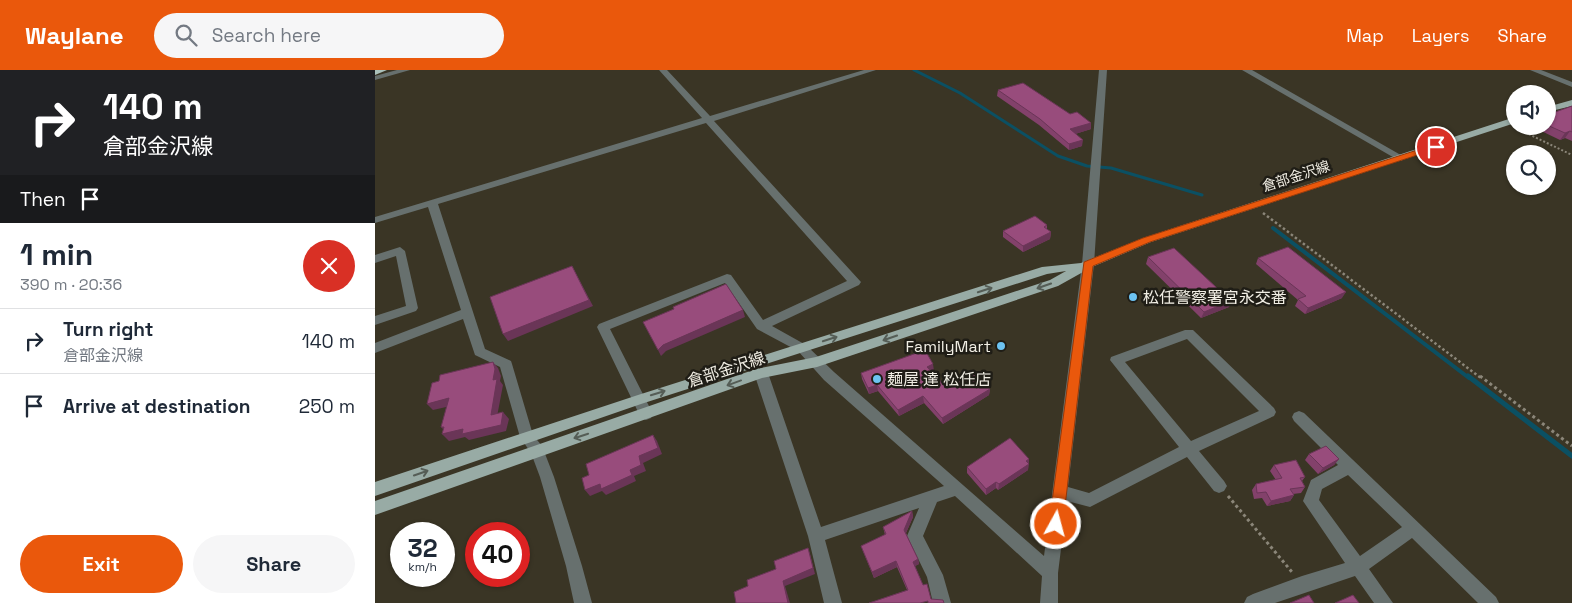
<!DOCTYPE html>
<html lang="en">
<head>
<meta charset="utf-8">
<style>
  body { margin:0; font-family:"Space Grotesk","Noto Sans JP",sans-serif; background:#f6f6f7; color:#1f2937; height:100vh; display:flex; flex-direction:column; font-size:19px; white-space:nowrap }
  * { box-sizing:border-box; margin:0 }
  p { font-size:16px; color:#747a83 }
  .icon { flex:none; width:28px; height:28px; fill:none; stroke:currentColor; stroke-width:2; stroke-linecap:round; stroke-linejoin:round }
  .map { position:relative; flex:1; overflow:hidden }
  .sheet { display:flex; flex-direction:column; background:#fff; width:375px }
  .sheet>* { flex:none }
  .top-card { background:#202124; color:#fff; overflow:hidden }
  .tools { position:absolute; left:1131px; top:15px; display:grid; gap:10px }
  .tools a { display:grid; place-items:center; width:50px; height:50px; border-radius:50%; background:#fff; box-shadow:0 1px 4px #0004; font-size:25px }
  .speed { position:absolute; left:15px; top:452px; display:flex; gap:10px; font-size:25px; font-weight:700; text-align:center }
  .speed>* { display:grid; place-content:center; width:65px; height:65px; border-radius:50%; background:#fff; box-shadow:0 1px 4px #0004; line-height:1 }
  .speed small { font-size:12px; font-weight:400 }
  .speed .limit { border:8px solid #d22; background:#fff; color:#111 }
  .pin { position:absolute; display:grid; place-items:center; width:42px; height:42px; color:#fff; margin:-21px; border:2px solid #fff; border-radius:50%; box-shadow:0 1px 5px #0007 }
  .me { position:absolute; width:55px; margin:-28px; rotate:7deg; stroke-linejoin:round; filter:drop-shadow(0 0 4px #0008) }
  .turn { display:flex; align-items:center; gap:18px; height:105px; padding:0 20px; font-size:22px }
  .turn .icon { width:65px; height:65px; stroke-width:2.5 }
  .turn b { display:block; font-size:35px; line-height:42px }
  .then { display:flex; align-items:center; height:48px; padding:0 20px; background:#0003; gap:10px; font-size:19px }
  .round { display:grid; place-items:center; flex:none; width:52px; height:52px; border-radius:26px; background:#f6f6f7 }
  .overview { display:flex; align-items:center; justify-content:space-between; height:85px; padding:0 20px }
  h1 { font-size:30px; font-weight:600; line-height:38px }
  .button { display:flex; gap:10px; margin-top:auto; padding:10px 20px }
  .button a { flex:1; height:58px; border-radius:30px; background:#ea580c; color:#fff; font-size:20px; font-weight:600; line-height:58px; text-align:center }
  .button a+a { background:#f6f6f7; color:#1f2937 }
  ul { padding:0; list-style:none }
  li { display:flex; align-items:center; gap:15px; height:65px; padding:0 20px; border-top:1px solid #e0e1e3 }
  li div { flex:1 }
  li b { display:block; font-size:19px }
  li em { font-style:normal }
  header { display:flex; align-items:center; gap:30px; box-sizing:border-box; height:70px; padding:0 25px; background:#ea580c; color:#fff }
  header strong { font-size:24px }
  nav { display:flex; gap:28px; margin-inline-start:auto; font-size:18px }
  .search { width:350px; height:45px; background:#f6f6f7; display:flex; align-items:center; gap:12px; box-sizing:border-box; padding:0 18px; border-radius:28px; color:#747a83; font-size:19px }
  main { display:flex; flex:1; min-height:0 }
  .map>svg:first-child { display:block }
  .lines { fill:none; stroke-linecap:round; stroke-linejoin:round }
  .stream-far2 { stroke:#0b5063; stroke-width:3 }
  .stream-far1 { stroke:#0b5063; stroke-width:4 }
  .stream { stroke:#0b5063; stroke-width:5 }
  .path-far2 { stroke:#8b8679; stroke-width:2; stroke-dasharray:2 2; stroke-linecap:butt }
  .path-far1 { stroke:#8b8679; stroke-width:2.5; stroke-dasharray:2.5 2.5; stroke-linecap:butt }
  .path { stroke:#8b8679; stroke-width:3; stroke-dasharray:3 3; stroke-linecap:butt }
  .minor { fill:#67706e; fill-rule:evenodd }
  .major { fill:#98aba5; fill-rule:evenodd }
  .highway { fill:#abc2bb; fill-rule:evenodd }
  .wall { fill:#83416b }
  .shaded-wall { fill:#6a3557 }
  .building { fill:#984c7c; stroke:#6a3557 }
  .oneway { stroke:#555d56 }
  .route { fill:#ea580c; stroke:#983908 }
  .poi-dot { fill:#6cc3f2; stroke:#1f1d16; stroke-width:2 }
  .labels { text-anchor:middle; stroke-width:5; stroke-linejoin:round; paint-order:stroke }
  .far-street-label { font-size:14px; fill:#f1eee4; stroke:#1f1d16 }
  .poi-label { font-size:16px; fill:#f1eee4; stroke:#1f1d16; text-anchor:start }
  .street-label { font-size:16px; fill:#f1eee4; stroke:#1f1d16 }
</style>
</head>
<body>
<header>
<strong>Waylane</strong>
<div class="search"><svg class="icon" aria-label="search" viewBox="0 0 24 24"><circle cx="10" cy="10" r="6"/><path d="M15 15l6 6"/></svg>Search here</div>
<nav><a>Map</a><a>Layers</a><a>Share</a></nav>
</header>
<main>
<section class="sheet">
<div class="top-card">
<div class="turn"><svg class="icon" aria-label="right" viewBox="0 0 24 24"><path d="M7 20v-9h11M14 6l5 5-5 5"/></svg><div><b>140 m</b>倉部金沢線</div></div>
<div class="then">Then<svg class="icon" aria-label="arrive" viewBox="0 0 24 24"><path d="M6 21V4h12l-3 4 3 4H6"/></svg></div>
</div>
<div class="overview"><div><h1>1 min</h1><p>390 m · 20:36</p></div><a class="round" style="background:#d93025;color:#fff"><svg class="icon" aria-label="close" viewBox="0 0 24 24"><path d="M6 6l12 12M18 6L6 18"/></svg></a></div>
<ul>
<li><svg class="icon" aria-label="right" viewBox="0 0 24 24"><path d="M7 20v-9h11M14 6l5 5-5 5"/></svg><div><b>Turn right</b><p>倉部金沢線</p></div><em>140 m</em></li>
<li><svg class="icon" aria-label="arrive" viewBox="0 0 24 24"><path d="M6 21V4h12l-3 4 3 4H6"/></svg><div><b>Arrive at destination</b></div><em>250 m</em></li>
</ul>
<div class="button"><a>Exit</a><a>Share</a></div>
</section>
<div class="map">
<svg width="1197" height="533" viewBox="0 0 1197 533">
  <rect width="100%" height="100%" fill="#3a3525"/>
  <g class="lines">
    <path class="stream-far2" d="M539 0 585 23 683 86 712 96 736 98 827 125"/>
    <path class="stream-far1" d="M898 158 1094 308"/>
    <path class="stream" d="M1093 306 1197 386"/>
    <path class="path-far2" d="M1143 59 1197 85"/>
    <path class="path-far1" d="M888 143 1106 308"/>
    <path class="path" d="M1105 306 1197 376
      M853 426 917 502"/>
    <path class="minor" d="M22 0H35L0 10V6Z
      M284 0H292L335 46 489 0H501L339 51 486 212 484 215 397 256 431 275 459 302 669 486 707 194 724 0H732L719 194 693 417 714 423 804 377 735 290 736 287 810 260H818L899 338 901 342 899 346 824 381 849 411 852 416 849 421 844 423 839 421 812 387 715 437 692 431 683 503V533H665L667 506 580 426 562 432 548 466 568 505 576 533H558L552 507 532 466 544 438 450 470 467 533H449L433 466 379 303 381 299H391L393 303 446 457 569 416 449 310 423 281 382 259 350 213 235 259 278 344 276 348 271 350 266 348 222 257 224 254 352 204 356 205 388 250 472 211 331 53 63 134 110 279 136 291 137 294 158 365 167 376 179 407 207 496 217 533H199L191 496 165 407 156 383 145 367 125 297 100 285 88 249 0 283V273L86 240 53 137 0 153V147L327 48ZM812 269 884 341 816 371 750 292Z
      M867 0H877L1031 88 1026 91 1023 90Z
      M1155 0H1166L1197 12V17Z
      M25 177 30 181 43 238 41 241 0 255V246L31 236 21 186 0 193V185Z
      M924 341 929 343 1121 527 1124 533H1103L1037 468 994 499 1018 533H999L980 506 900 533H869L872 527 878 524 927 506 970 493 928 431 936 410 963 395 919 351 917 347 919 343ZM973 405 1027 457 985 486 944 430 947 419Z"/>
    <path class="major" d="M1197 30V36L1172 42V37Z
      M1140 47V53L776 172 717 197 683 216 442 297 387 308 0 445V431L381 299 441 287 675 210 691 201 672 204 266 334 0 426V412L263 325 667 197 706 193 768 168Z"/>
    <path class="highway" d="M0 0H12L0 5Z"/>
  </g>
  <path class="wall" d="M623 20 716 53V59L700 64 707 76 694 80 664 55 622 26Z
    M1197 36V71L1190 68 1185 70 1158 57 1159 56H1172V45Z
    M672 155V159L676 162 675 169 648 182 628 167V161Z
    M773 187 856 231 854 237 826 248 771 194Z
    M883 188 967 228 930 244 920 236 923 230 881 194Z
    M559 301 557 302 572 318 615 319 614 325 568 354 549 333 524 346 503 321 494 324 487 309 486 303Z
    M934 384 964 389 959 395 943 404 930 390Z
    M654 389 653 400 623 420 621 418 611 425 592 403V397Z
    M899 395 930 407 927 411 930 417 926 423 918 424 919 425 915 431 892 436 887 428 879 429 877 420 881 414 901 410 895 401Z
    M537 441 538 447 531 463 543 489 544 494 540 496 548 515 494 533 532 520 522 497 499 508 486 476 510 465 508 457Z"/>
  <path class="shaded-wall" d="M716 53V59L694 66 695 59Z
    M1195 61 1190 68 1185 70 1190 63Z
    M708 70 707 76 694 80V74Z
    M676 162 675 169 648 182V176Z
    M197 196 218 236 133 271 128 264Z
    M971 222 967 228 930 244 933 238Z
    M856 231 854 237 826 248 829 242Z
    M368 240 370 247 291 281 286 286 283 280 288 275Z
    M118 292 123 298 126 306 125 311 128 315 121 352 116 345 118 310Z
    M558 294 559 301 553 303 552 297Z
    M502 315 503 321 494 324 493 318Z
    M615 319 614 325 568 354 567 348Z
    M548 326 549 333 524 346 523 340Z
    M74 328 80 335 58 340 52 334Z
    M128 342 134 349 131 361 94 370 90 367 74 371 67 364 72 363 66 357H69L88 359Z
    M278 365 282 371 287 384 268 393 271 401 259 406 261 411 231 425 227 421 215 426 210 420 255 400Z
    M654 389 653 400 623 420 624 414Z
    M964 389 959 395 943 404 948 398Z
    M621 412V418L611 425V419Z
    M919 425 915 431 892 436 896 431Z
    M537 441 538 447 530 465 529 460Z
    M433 478 435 484 440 504 410 516 415 533H413L408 511Z
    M543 489 544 494 538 497V492Z
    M521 491 522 497 499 508 497 502Z"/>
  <path class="building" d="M648 13 695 44 702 42 716 53 695 59 708 70 694 74 665 49 623 20Z
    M1197 36V62L1195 61 1190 63 1172 55V45Z
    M660 146 672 155 669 157 676 162 648 176 628 161Z
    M913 177 971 222 933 238 923 229 931 226 883 188Z
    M799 178 856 231 829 242 773 187Z
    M197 196 214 230 128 264 115 227Z
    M351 214 368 240 288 275 283 280 268 252 299 239 298 237Z
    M550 280 558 294 552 297 572 318 598 302 615 319 567 348 548 326 523 340 502 315 493 318 486 303Z
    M118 292 120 299 118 310 122 309 116 345 128 342 126 355 87 364 88 359 67 364 69 357H66L74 328 52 334 57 313 64 311 65 305Z
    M278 365 283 378 264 386 266 395 255 400 257 405 226 419 225 414 210 420 207 408 214 405 211 394Z
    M635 368 654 389 651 391 654 394 624 414 621 412 611 419 592 397Z
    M951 376 964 389 948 398 934 384Z
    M921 390 930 407 925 408 930 417 915 419 919 425 896 431 891 422 882 423 881 414 907 408 899 395Z
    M537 441 529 460 543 489 538 492 548 515 552 514 556 529 568 530 569 533H553V531L545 533H494L533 520 521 491 497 502 486 476 511 464 508 457Z
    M433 478 438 498 408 511 413 533H361L359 522 373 516 372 510 401 499 399 491Z
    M934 525 939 533H915Z
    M978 525 984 533H960Z"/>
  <defs><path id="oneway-shaft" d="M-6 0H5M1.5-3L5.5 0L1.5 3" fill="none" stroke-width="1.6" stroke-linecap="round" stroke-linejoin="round" transform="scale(1.25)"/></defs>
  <g class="oneway">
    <use href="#oneway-shaft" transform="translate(669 216) rotate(161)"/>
    <use href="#oneway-shaft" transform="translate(610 220) rotate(-18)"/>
    <use href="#oneway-shaft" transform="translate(515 268) rotate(161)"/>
    <use href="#oneway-shaft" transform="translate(455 269) rotate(-18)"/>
    <use href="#oneway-shaft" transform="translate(359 313) rotate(160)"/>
    <use href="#oneway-shaft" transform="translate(283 323) rotate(-17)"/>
    <use href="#oneway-shaft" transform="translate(206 366) rotate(162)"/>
    <use href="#oneway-shaft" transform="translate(46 403) rotate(-19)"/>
  </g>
  <path class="route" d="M1061 74 1065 77 1064 78 775 172 718 196 688 454 686 459 681 461 676 459 674 454 709 192 768 168Z"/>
  <g class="poi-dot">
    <circle cx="758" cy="227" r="5"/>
    <circle cx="626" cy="276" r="5"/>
    <circle cx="502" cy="309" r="5"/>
  </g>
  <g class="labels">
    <g class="far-street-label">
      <text transform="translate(921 106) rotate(-18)" y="5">倉部金沢線</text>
    </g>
    <g class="poi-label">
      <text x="768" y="233">松任警察署宮永交番</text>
      <text x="616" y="282" text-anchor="end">FamilyMart</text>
      <text x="512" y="315">麺屋 達 松任店</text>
    </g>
    <g class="street-label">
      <text transform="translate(351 299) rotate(-18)" y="6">倉部金沢線</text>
    </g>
  </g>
</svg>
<div class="tools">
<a><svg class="icon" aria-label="sound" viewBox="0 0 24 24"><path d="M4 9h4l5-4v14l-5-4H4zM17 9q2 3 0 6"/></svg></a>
<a><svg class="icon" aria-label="search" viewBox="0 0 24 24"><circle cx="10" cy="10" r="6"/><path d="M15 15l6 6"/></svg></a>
</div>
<div class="speed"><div>32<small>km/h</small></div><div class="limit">40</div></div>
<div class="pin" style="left:1061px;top:77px;background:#d93025"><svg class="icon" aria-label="arrive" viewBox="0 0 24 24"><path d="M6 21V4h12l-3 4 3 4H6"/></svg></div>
<svg class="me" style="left:681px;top:454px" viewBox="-20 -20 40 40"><circle r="17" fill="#ea580c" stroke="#fff" stroke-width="3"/><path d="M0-11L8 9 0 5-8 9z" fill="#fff"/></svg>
</div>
</main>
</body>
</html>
